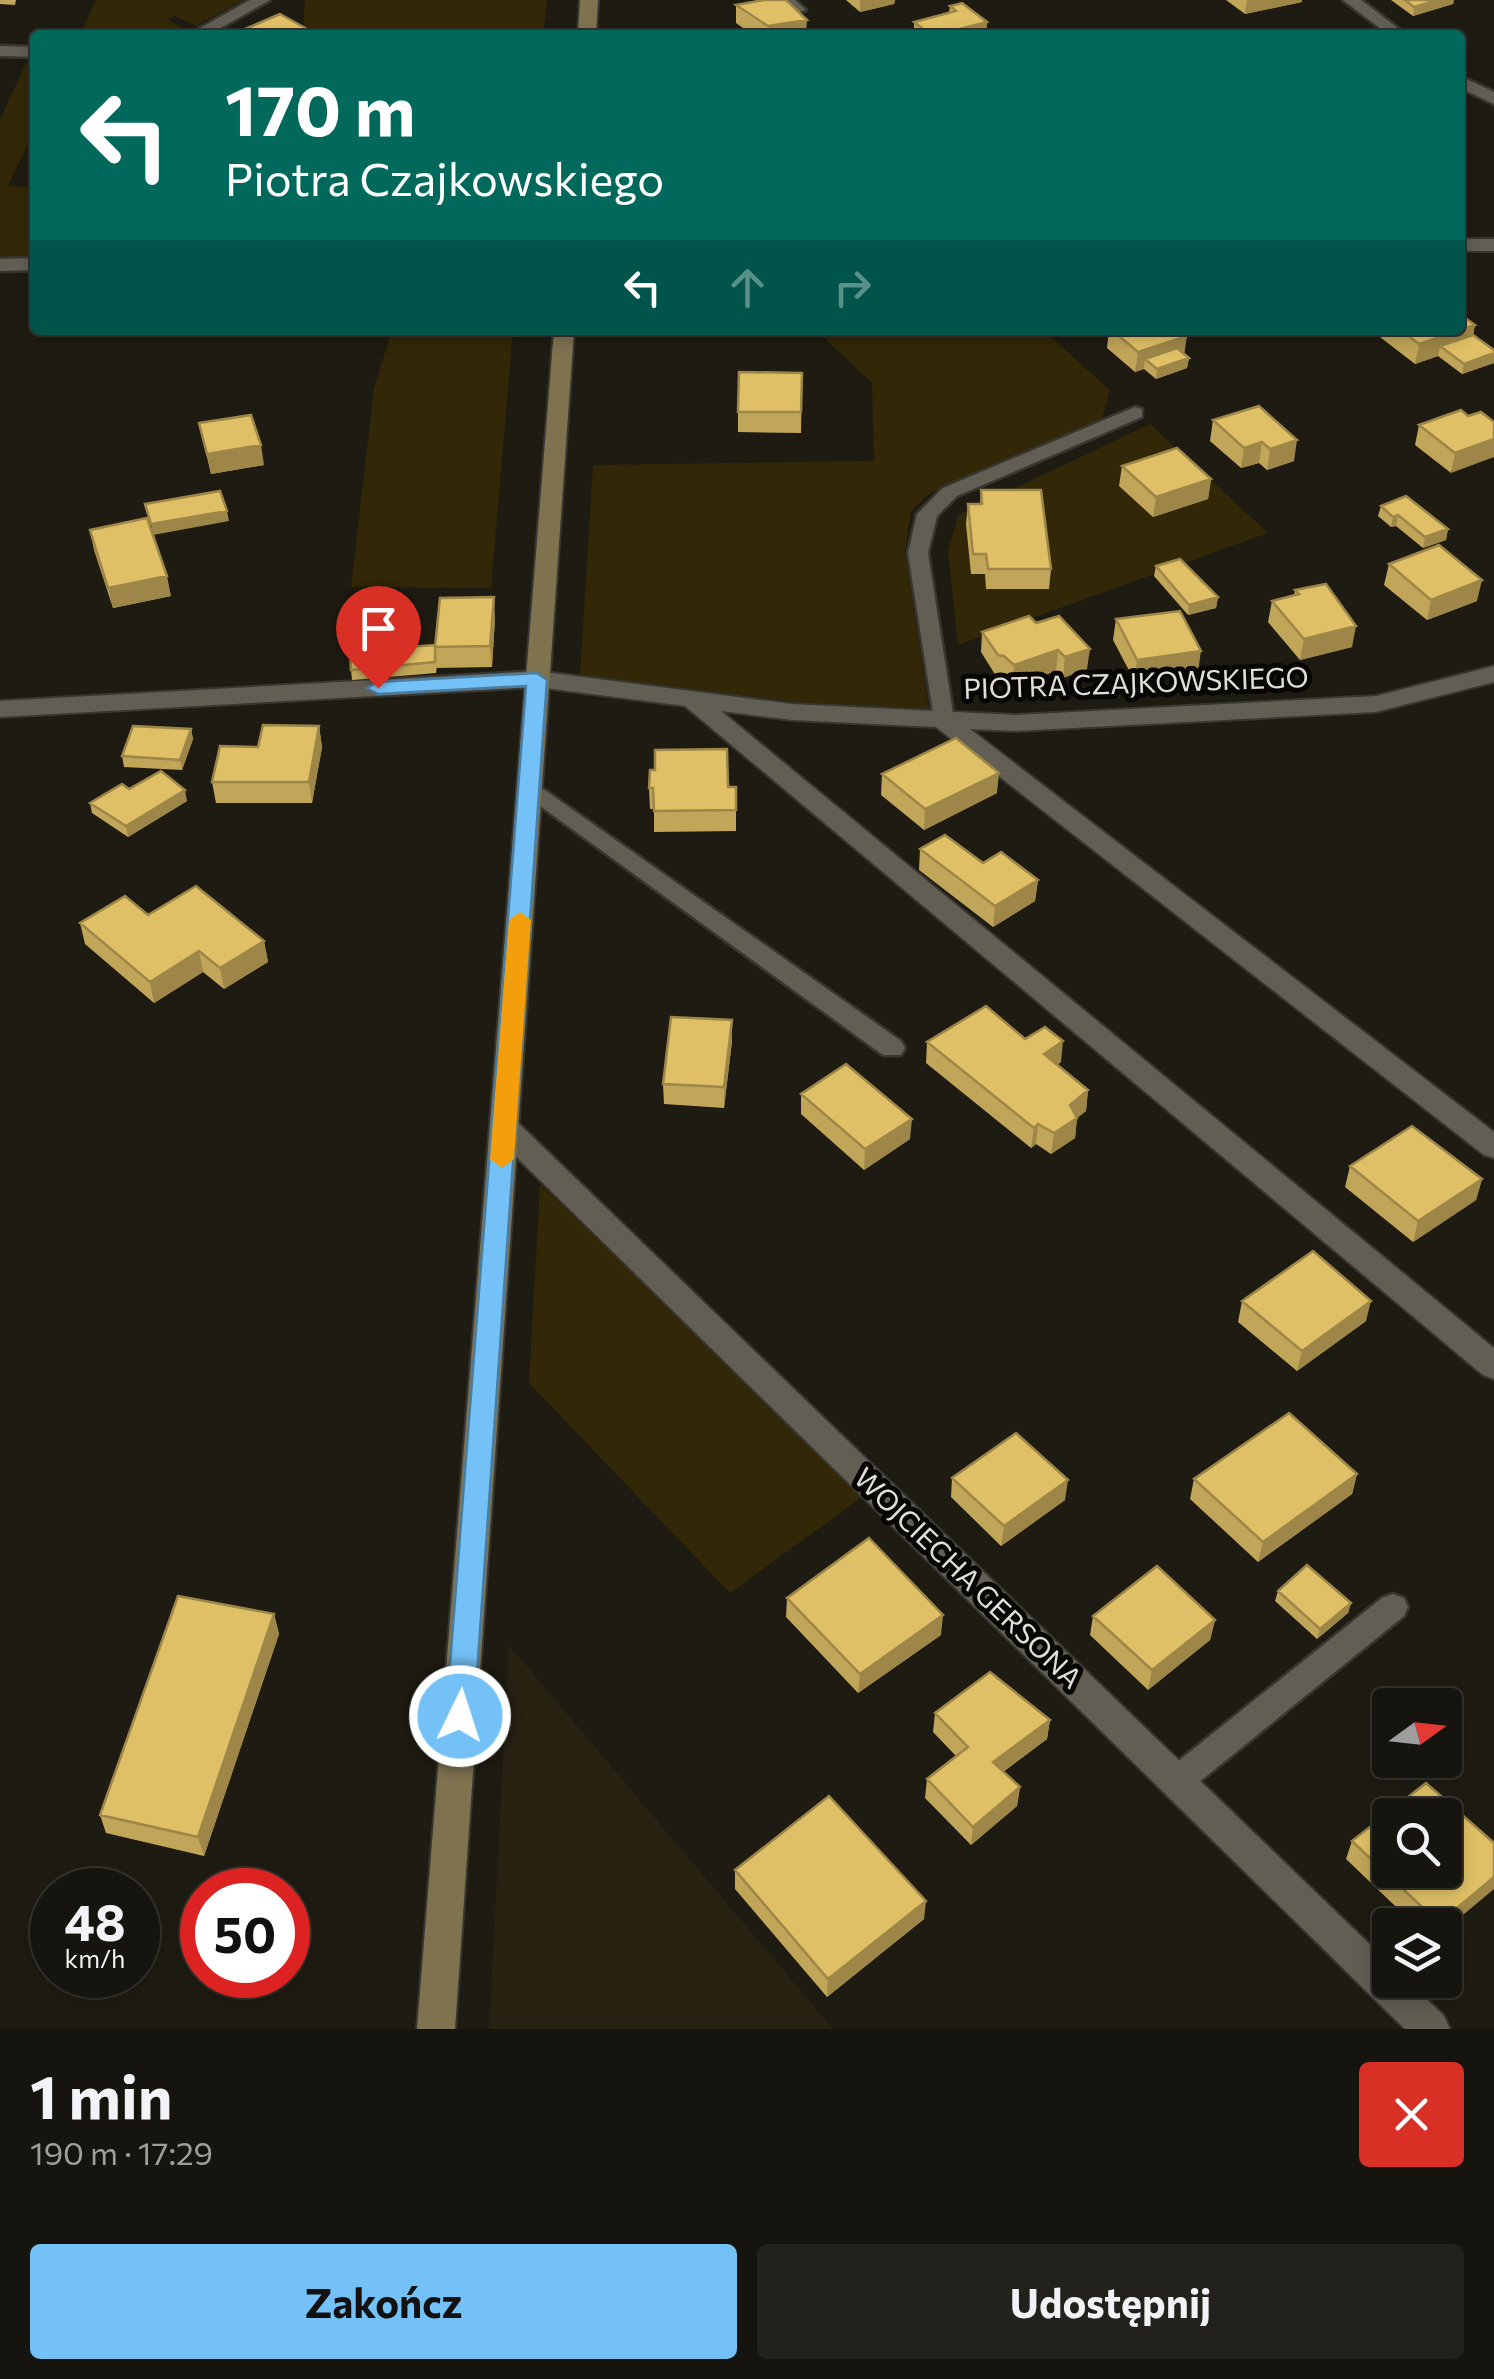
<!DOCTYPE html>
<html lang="pl">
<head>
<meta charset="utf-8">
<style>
  body { margin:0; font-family:Commissioner,sans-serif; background:#23211c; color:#f1f3f6; height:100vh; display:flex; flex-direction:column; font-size:38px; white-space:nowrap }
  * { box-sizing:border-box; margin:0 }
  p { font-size:32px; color:#9e9e9e }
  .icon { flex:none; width:55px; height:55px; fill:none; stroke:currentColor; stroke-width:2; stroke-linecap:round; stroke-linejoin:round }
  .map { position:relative; height:2029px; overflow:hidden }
  .details { display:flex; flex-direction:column; background:#16140e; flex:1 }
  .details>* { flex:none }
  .guide { position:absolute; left:30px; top:30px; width:1435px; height:305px; border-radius:10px; box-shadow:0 5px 15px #0003,0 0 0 2px #35332e; background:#00695c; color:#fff; overflow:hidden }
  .needle { width:65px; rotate:75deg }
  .fabs { position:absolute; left:1372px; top:1688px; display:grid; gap:20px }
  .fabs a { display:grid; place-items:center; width:90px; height:90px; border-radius:10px; background:#16140e; box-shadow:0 5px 15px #0003,0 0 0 2px #35332e; font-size:50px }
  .speed { position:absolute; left:30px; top:1868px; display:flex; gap:20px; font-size:50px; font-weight:700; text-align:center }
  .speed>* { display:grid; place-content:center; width:130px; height:130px; border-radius:50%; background:#16140e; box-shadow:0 5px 15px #0003,0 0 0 2px #35332e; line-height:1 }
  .speed small { font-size:25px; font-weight:400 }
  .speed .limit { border:15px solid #d22; background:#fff; color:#111 }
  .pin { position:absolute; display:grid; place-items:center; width:85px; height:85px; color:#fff; margin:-102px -42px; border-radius:50% 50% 50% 0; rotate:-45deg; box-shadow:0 0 10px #0007 }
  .pin .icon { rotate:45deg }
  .me { position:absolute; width:110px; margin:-55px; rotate:4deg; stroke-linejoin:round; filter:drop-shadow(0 0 8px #0008) }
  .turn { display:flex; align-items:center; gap:35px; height:210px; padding:0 30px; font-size:45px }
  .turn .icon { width:130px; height:130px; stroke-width:2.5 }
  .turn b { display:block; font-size:70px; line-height:85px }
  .lanes { display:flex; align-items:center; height:95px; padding:0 30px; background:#0003; justify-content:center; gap:50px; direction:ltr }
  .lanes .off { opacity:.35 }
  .round { display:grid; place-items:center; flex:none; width:105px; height:105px; border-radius:10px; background:#23211c }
  .summary { display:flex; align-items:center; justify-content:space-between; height:170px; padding:0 30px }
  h1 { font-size:60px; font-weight:700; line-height:75px }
  .primary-button { display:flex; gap:20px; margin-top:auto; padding:20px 30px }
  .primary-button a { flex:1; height:115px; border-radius:10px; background:#73c1f6; color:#111; font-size:40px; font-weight:700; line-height:115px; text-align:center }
  .primary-button a+a { background:#23211c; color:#f1f3f6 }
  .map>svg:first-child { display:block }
  .built { fill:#282213 }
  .green { fill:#322707 }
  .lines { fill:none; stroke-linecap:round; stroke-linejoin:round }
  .service-casing { stroke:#383630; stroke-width:5 }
  .minor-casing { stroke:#383630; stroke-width:4 }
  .secondary-casing { stroke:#383630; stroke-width:4 }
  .service { fill:#625e53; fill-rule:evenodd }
  .minor { fill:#625e53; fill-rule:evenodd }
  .secondary { fill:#7e724f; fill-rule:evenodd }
  .wall { fill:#c1a558 }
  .shaded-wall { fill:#9d8647 }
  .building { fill:#e0c066; stroke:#9d8647; stroke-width:2.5; fill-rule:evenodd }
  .route { fill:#73c1f6; stroke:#4b7da0; stroke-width:2.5 }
  .slow { fill:#f59e0b }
  .labels { text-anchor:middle; stroke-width:10; stroke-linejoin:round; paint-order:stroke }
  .street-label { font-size:28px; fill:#e1dfd8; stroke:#070604 }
</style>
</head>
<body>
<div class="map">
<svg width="1494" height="2029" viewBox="0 0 1494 2029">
  <rect width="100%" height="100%" fill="#1e1b12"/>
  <path class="built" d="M509 1645 833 2029H489Z"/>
  <path class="green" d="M96 0H244L196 26 175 16 168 19 186 31 178 35H80Z
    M305 0H547L543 35H322L303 25Z
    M26 63H35V129L8 186 35 187V260L0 261V120Z
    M392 330H513L491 588 351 587 374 388Z
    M816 330H1043L1110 390 1101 423 929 494 911 511 905 551 929 709 795 702 580 675 593 465 874 461 872 383Z
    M1150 424 1268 533 958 645 948 551 958 515Z
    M540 1184 865 1495 730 1593 529 1383Z"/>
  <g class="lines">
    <g class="service-casing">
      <path id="service" d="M250 0H270L208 35H188Z
        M777 0H795L806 10 792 13Z
        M1343 0H1361L1407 35H1389Z
        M0 46 35 47V57L0 56Z
        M1460 76 1494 92V104L1460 88Z
        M35 258V270L0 271V259Z
        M1135 407 1142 409V417L957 496 937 516 928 553 954 720 951 725H935L908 553 917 514 943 488Z
        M529 779 901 1041 905 1048 901 1055H883L521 792 518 787Z
        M1393 1594 1404 1598 1408 1607 1404 1616 1188 1791 1177 1796 1166 1791 1161 1781 1166 1771 1382 1598Z"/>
    </g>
    <g class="minor-casing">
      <path id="minor" d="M1460 239H1494V251H1460Z
        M1494 666V682L1376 712 1016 731 970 729 1494 1132V1158L1484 1155 936 727 792 720 721 711 1494 1348V1379L1483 1375 685 706 537 687 0 717V701L537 671 792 704 1016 715 1376 696Z
        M505 1117 515 1120 1390 1964V1980H1407L1444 2016 1450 2029H1405L495 1136 491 1128 495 1120Z"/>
    </g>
    <g class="secondary-casing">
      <path id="secondary" d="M580 0H598L596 35H578Z
        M554 330H574L455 2029H417Z"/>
    </g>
    <use href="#service" class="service"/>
    <use href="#minor" class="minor"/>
    <use href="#secondary" class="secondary"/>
  </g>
  <path class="wall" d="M0 0H16L15 5 0 4Z
    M846 0H895L894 4 860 12Z
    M1226 0H1302V2L1245 14Z
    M1391 0H1454L1453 4 1413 16Z
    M736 5 806 35H753L736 23Z
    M950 6 987 22 986 31 972 35H919L914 31V22L949 12Z
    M1475 325 1473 335 1494 350V363L1462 374 1438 356 1415 364 1380 337 1381 330H1460Z
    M1109 330H1180L1184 354 1189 358 1187 368 1156 379 1144 369 1135 372 1107 348Z
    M802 373 801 433 738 432V412Z
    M1259 406 1294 461 1267 470 1259 463 1241 468 1210 441 1213 420Z
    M1468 416 1451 473 1415 445 1419 425Z
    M199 423 264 465 211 474Z
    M1122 466 1211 479 1208 499 1153 517 1119 486Z
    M981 490 1051 569 1049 589H986L985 574H971L966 524 968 504H980Z
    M1381 506 1448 529 1446 540 1423 548 1396 526 1391 527 1378 516Z
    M90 530 171 596 113 608 94 550Z
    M1389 564 1477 601 1427 620 1384 585Z
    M1156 566 1218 597 1216 608 1188 615 1154 576Z
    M1295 590 1352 647 1300 660 1268 622 1272 601 1294 596Z
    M1029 616 1087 669 1063 678 1056 671 1012 686 1003 676H996L981 652 982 632Z
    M495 618 492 667 437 668V666L436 673 352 680 351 670 435 645Z
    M1116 619 1198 672 1134 680 1113 640Z
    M319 726 322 747 312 803H216L212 782 258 747Z
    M191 729 193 739 182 770 124 767 122 756Z
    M882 774 997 793 924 830 881 795Z
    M736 787V831L654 832V809H650L649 788Z
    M129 789 187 801 128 837 92 813 90 803Z
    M920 849 1038 880 1035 901 993 927 919 870Z
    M148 915 264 941 268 962 224 989 203 972 154 1003 85 944 80 923Z
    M732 1020V1041L724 1108 664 1104 663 1084Z
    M1025 1039 1061 1062 1057 1065 1088 1090 1086 1111 1077 1118 1075 1138 1051 1154 1036 1144 1031 1148 926 1063 927 1042Z
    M801 1094 910 1139 864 1170 801 1114Z
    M1350 1166 1482 1179 1476 1200 1413 1242 1345 1187Z
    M1242 1301 1366 1321 1297 1371 1238 1322Z
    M1357 1474 1352 1494 1258 1562 1190 1499 1194 1479Z
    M952 1478 1065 1500 1001 1546 951 1497Z
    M1278 1591 1351 1603 1348 1613 1317 1639 1275 1601Z
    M787 1598 941 1635 858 1693 786 1617Z
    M274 1614 279 1634 204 1856 106 1833 100 1815Z
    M1093 1616 1215 1620 1210 1640 1148 1690 1090 1635Z
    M935 1713 1050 1720 1047 1739 1003 1772 1020 1787 1017 1806 971 1845 925 1798 927 1779 956 1756 933 1732Z
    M1352 1841 1445 1925H1415L1346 1859Z
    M735 1870 924 1919 827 1997 735 1889Z"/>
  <path class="shaded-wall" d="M860 0H895L894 4 860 12Z
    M1247 0H1302V2L1245 14Z
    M1438 0H1454L1453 4 1413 16 1414 7Z
    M807 20 806 35H768V26Z
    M987 22 986 31 972 35H936Z
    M1466 110 1462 129H1460V112Z
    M1475 325 1471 345 1440 346 1438 356 1415 364 1419 344Z
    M1187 336 1184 356 1145 359 1144 369 1135 372 1138 352Z
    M1494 353V363L1462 374 1464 364Z
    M1189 358 1187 368 1156 379 1157 369Z
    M1494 439V457L1451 473 1455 453Z
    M1297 440 1294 461 1267 470 1270 449Z
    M1262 442 1259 463 1241 468 1244 448Z
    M261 445 264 465 211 474 207 454Z
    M1211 479 1208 499 1153 517 1156 497Z
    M227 511 229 521 153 535 151 524Z
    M1398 515 1396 526 1391 527 1393 517Z
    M1448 529 1446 540 1423 548 1425 537Z
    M167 576 171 596 113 608 108 588Z
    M1482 580 1477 601 1427 620 1431 600Z
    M494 597 495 618 492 667 490 646Z
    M1218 597 1216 608 1188 615 1189 605Z
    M1356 626 1352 647 1300 660 1304 639Z
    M1090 649 1087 669 1063 678 1065 657Z
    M1058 650 1056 671 1012 686 1014 665Z
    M1201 651 1198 672 1134 680 1137 660Z
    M319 726 322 747 312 803 309 782Z
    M191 729 193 739 182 770 180 760Z
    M999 773 997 793 924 830 925 809Z
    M185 790 187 801 128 837 126 826Z
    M1038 880 1035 901 993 927 995 906Z
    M264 941 268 962 224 989 220 968Z
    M199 951 203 972 154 1003 150 982Z
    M732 1020V1041L724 1108V1087Z
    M1063 1041 1061 1062 1041 1075 1044 1054Z
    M1088 1090 1086 1111 1077 1118 1075 1138 1051 1154 1054 1133 1070 1105Z
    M912 1119 910 1139 864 1170 865 1149Z
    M1038 1124 1036 1144 1031 1148 1034 1128Z
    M1482 1179 1476 1200 1413 1242 1418 1221Z
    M1371 1301 1366 1321 1297 1371 1302 1351Z
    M1357 1474 1352 1494 1258 1562 1263 1542Z
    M1068 1480 1065 1500 1001 1546 1004 1526Z
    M1351 1603 1348 1613 1317 1639 1320 1629Z
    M274 1614 279 1634 204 1856 198 1837Z
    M943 1615 941 1635 858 1693 860 1674Z
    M1215 1620 1210 1640 1148 1690 1152 1670Z
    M1050 1720 1047 1739 991 1781 993 1762Z
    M1020 1787 1017 1806 971 1845 973 1827Z
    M1494 1877V1889L1445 1930V1925H1438Z
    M926 1901 924 1919 827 1997 828 1979Z"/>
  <path class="building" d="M764 0H786L807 20 768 26 736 5Z
    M1405 0H1438L1414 7Z
    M962 3 987 22 936 35H931L914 22 956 11 950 6Z
    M280 14 318 35H231Z
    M1460 314 1475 325 1419 344 1401 330H1460Z
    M1112 330H1180L1187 336 1138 352Z
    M1473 335 1494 350V353L1464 364 1440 346Z
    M1177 348 1189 358 1157 369 1145 359Z
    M739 372 802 373 801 412H738Z
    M1259 406 1297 440 1270 449 1262 442 1244 448 1213 420Z
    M1461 410 1468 416 1481 412 1494 422V439L1455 453 1419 425Z
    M251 415 261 445 207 454 199 423Z
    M1177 448 1211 479 1156 497 1122 466Z
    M981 490H1041L1051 569H988L986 554H973L968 504H982Z
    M220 491 227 511 151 524 145 504Z
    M1406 496 1448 529 1425 537 1398 515 1393 517 1381 506Z
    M147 518 167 576 108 588 90 530Z
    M1439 545 1482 580 1431 600 1389 564Z
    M1180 559 1218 597 1189 605 1156 566Z
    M1326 584 1356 626 1304 639 1272 601 1299 594 1295 590Z
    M494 597 490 646 435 647 440 598Z
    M1180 611 1201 651 1137 660 1116 619Z
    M1029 616 1036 623 1059 616 1090 649 1065 657 1058 650 1014 665 1004 656 998 655 982 632Z
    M435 645V662L351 670 350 651Z
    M263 725 319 726 309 782H212L220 746 258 747Z
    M133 726 191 729 180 760 122 756Z
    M956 738 999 773 925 809 882 774Z
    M727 749 728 787H736V810L654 811 653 788H649L650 770H655V750Z
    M161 771 185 790 126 826 90 803 122 784 129 789Z
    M945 835 983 863 1001 852 1038 880 995 906 920 849Z
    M196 886 264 941 220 968 199 951 150 982 80 923 125 896 148 915Z
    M986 1006 1025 1039 1045 1027 1063 1041 1044 1054 1088 1090 1070 1105 1077 1118 1054 1133 1038 1124 1034 1128 927 1042Z
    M671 1017 732 1020 724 1087 663 1084Z
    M846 1064 912 1119 865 1149 801 1094Z
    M1412 1126 1482 1179 1418 1221 1350 1166Z
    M1313 1251 1371 1301 1302 1351 1242 1301Z
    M1289 1413 1357 1474 1263 1542 1194 1479Z
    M1016 1433 1068 1480 1004 1526 952 1478Z
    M869 1538 943 1615 860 1674 787 1598Z
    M1307 1565 1351 1603 1320 1629 1278 1591Z
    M1157 1566 1215 1620 1152 1670 1093 1616Z
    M178 1596 274 1614 198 1837 100 1815Z
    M990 1672 1050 1720 993 1762 1020 1787 973 1827 927 1779 968 1747 935 1713Z
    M1426 1783 1494 1843V1877L1439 1923 1352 1841ZM1390 1815H1445V1870H1390Z
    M829 1796 926 1901 828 1979 735 1870Z"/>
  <path class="route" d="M537 673 547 680 474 1716 470 1725 460 1728 450 1725 446 1716 526 686 378 694 367 688 378 682Z"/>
  <path class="slow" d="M520 912 531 920 514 1159 502 1168 490 1159 509 920Z"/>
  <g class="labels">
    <g class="street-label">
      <text transform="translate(1136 683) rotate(-2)" y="10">PIOTRA CZAJKOWSKIEGO</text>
      <text transform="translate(968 1578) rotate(44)" y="10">WOJCIECHA GERSONA</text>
    </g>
  </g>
</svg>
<div class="fabs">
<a><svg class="needle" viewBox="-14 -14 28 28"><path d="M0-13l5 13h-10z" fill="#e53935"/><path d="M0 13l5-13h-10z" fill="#9e9e9e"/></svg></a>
<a><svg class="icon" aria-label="search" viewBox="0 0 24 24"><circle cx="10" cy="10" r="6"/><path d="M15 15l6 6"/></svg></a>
<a><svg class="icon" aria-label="layers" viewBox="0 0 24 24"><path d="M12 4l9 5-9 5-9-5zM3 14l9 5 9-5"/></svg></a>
</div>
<div class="speed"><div>48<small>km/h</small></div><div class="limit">50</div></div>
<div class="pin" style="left:378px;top:688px;background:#d93025"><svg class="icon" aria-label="arrive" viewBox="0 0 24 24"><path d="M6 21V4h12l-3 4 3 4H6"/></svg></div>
<svg class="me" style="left:460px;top:1716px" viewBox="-20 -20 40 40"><circle r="17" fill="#73c1f6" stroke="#fff" stroke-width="3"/><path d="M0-11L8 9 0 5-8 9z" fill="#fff"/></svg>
<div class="guide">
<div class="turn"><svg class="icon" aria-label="left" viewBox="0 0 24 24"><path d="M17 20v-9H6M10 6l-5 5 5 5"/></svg><div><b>170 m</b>Piotra Czajkowskiego</div></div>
<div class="lanes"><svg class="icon" aria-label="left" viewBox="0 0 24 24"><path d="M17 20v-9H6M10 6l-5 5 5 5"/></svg><svg class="icon off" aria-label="ahead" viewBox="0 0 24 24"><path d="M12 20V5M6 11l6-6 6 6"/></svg><svg class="icon off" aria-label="right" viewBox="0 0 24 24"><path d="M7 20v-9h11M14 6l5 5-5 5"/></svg></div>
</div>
</div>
<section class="details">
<div class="summary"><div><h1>1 min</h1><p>190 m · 17:29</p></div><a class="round" style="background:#d93025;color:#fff"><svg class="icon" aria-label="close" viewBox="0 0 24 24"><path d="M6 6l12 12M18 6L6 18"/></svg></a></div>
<div class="primary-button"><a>Zakończ</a><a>Udostępnij</a></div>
</section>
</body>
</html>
